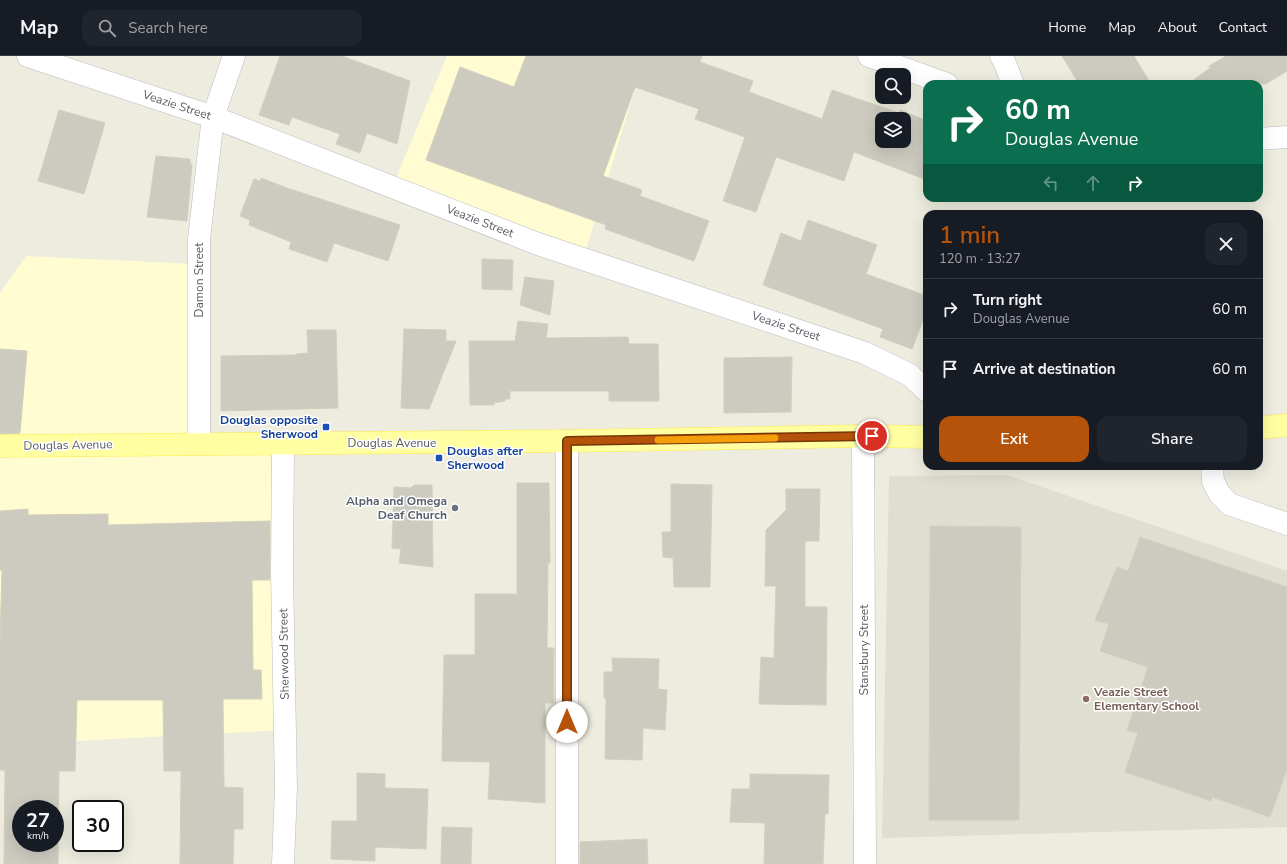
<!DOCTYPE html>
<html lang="en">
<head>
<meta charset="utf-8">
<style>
  body { margin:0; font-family:"Nunito Sans",sans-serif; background:#20242c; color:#f1f3f6; height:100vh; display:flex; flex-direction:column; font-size:15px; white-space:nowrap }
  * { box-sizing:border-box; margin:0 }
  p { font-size:13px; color:#9ea1a6 }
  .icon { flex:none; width:22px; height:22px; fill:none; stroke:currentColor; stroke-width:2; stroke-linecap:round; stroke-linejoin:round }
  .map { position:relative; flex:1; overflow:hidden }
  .sheet { position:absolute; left:923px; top:154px; width:340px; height:260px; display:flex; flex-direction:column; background:#171b24; border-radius:12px; box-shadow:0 4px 16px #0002 }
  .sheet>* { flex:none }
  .hud { position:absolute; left:923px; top:24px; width:340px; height:122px; border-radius:12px; box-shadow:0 4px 16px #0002; background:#0b6e4f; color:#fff; overflow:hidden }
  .buttons { position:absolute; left:875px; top:12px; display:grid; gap:8px }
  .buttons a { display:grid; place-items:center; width:36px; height:36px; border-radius:8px; background:#171b24; box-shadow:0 4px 16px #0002; font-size:20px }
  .speed { position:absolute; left:12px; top:744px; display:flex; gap:8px; font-size:20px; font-weight:700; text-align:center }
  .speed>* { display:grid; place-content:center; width:52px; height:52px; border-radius:50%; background:#171b24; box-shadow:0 4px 16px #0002; line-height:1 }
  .speed small { font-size:10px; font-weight:400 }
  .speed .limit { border:2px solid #111; border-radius:6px; background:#fff; color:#111 }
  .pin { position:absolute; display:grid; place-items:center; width:34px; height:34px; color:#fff; margin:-17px; border:2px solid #fff; border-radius:50%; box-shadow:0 1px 4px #0007 }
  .me { position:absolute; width:44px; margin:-22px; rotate:0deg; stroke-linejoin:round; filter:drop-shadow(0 0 3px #0008) }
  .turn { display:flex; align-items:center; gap:14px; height:84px; padding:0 16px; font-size:18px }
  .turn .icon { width:52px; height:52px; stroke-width:2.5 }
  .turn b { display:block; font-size:28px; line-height:34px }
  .lanes { display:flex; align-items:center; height:38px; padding:0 16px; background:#0003; justify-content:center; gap:20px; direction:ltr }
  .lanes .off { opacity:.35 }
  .round { display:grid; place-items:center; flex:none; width:42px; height:42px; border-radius:12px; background:#20242c }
  .summary { display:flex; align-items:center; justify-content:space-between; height:68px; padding:0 16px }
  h1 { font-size:24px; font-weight:600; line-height:30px; color:#b45309 }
  .primary-button { display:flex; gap:8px; margin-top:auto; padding:8px 16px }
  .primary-button a { flex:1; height:46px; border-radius:12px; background:#b45309; color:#fff; font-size:16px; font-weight:600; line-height:46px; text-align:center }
  .primary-button a+a { background:#20242c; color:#f1f3f6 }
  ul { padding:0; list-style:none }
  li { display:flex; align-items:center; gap:12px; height:60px; padding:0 16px; border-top:1px solid #363941 }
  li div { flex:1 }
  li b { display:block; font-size:15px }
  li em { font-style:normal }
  header { display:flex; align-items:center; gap:24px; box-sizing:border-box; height:56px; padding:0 20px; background:#171b24; border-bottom:1px solid #363941 }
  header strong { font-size:19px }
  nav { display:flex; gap:22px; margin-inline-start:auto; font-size:14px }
  .search { width:280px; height:36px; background:#20242c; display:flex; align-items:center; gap:10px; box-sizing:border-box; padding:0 14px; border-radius:12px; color:#9ea1a6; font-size:15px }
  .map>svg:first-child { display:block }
  .commercial { fill:#fffcd2 }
  .education { fill:#dfdfcf }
  .building { fill:#cdcbc0; stroke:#d2cfbd; fill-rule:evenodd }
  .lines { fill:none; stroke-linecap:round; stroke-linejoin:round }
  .minor-casing { stroke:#babcc2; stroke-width:23 }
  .tertiary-casing { stroke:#babcc2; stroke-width:23 }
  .primary-casing { stroke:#fee947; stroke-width:23 }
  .minor { stroke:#fff; stroke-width:22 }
  .tertiary { stroke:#fff; stroke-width:22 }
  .primary { stroke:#ffffa2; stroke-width:22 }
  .route-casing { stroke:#753606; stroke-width:10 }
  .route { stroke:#b45309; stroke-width:7 }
  .slow { stroke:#f59e0b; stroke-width:7 }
  .transit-dot { fill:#1a4fb4; stroke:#fff; stroke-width:1.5 }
  .worship-dot { fill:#6b7280; stroke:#fff; stroke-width:1.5 }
  .education-dot { fill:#8d6e63; stroke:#fff; stroke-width:1.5 }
  .labels { text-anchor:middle; stroke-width:3; stroke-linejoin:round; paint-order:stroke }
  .street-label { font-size:12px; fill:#585b62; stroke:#fff }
  .transit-label { font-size:12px; font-weight:bold; fill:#164399; stroke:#fff; text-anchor:end }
  .worship-label { font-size:12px; font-weight:bold; fill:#5b616d; stroke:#fff; text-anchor:end }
  .education-label { font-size:12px; font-weight:bold; fill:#785e54; stroke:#fff; text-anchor:start }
</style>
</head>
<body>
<header>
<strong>Map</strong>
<div class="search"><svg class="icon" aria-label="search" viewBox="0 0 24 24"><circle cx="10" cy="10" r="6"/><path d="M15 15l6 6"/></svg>Search here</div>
<nav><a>Home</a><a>Map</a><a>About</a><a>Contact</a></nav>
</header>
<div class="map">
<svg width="1287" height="808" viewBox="0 0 1287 808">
  <rect width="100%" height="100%" fill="#edecdf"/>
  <path class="commercial" d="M447 0H645L583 203 392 131Z
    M26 200 197 208 199 382 276 390 282 674 20 688 0 686V237Z"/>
  <path class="education" d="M1007 419 1287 515V771L882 782 889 420Z"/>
  <path class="building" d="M280 0H342L410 25 397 88 367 77 360 97 336 88 340 78 292 61 289 69 259 59Z
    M526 0H702L700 6 753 25 749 36 822 63 832 34 899 57 900 54 927 65V124L854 96 844 125 776 101 756 156 723 145 745 81 695 63 699 53 635 31 603 120 642 134 640 140 709 165 694 205 605 173 606 169 426 104 460 11 514 31ZM882 63H904V85H882Z
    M1062 0H1134L1151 28H1079Z
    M1226 0H1287V15L1266 28H1188L1210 12 1209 10Z
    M59 54 105 67 84 138 38 125Z
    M156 100 190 103V108H192L187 165 147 161Z
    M261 122 287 132 400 169 388 205 334 187 327 206 289 193 291 186 249 169 250 164 240 160 254 123 260 125Z
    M808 164 877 189 866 218 927 240V253L912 293 880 281 883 273 763 229 781 177 801 185Z
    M482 203 513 204 512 234 482 233Z
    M525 221 554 225 550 259 520 249Z
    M518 265 548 268 546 282 628 281 629 288H658L659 345H609V335H510V343H505V345L494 347V349H470L469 285H515Z
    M404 273 446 274V285H456L429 353 401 352Z
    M307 274H336L338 352 221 355V300L296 299V298L308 297Z
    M0 293 27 295 20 377 0 378Z
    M792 301 791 356 724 357V302Z
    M517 427H549L550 507H548L547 592H554V647H545V747L488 743 490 706 442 705 444 599H475V538H517Z
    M671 428 712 429 710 531H674L673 502 663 501 662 476H671Z
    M414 429H432L433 511 399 507 401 493 392 492 394 431 411 432Z
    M786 433H820L819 485H805V551H827L826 649 759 648 761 601 774 602 776 530H765L766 474 786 454Z
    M28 453V459L108 458V469L270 465V524H252L253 614H261L262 643H223L224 731 243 732V773H234L233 808H180L181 715H164L163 644H77L75 715H59L58 808H4L5 714H0V583L2 514H0V455ZM21 753H55V787H21Z
    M930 470 1021 471 1019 764H929Z
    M1140 481 1287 531V713L1270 761 1212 741 1211 745 1125 716 1138 677 1127 674 1148 611 1100 595 1109 568 1095 564 1117 511 1128 515Z
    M612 602 659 603 658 633 667 634 665 674 643 672 642 704 605 703 606 642H604V616H613Z
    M357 717 385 718V732L428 733 426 793 375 791V805L331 803 332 765H357Z
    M750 718 829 719 828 758H825L823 808H764L765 767 730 766 732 733H750Z
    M442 771 472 772 471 808H441Z
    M647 783 648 808H580V786Z"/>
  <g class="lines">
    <g class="minor-casing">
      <path id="minor" d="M28 0 213 61 538 188 865 297 910 319 927 335
        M869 0 947 28
        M1001 0 1004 5 1013 28
        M1259 83 1287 81
        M863 380 865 808
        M567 385V808
        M199 387V183L213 61 234 0
        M283 387 282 517 286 732 283 808"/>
    </g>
    <g class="tertiary-casing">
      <path id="tertiary" d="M1212 410 1213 425 1219 437 1229 448 1287 468"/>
    </g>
    <g class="primary-casing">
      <path id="primary" d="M1259 372 1287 369
        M0 390 567 385 863 380 927 381"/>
    </g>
    <use href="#minor" class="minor"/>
    <use href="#tertiary" class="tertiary"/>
    <use href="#primary" class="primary"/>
  </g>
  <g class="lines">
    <g class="route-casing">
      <path id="route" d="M567 666V385L872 380"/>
    </g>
    <use href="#route" class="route"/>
    <path class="slow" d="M658 384 775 382"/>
  </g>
  <g class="transit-dot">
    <rect x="322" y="367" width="8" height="8" rx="2"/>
    <rect x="435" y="398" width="8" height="8" rx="2"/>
  </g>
  <circle class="worship-dot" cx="455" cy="452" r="4"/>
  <circle class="education-dot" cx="1086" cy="643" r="4"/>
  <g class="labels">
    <g class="street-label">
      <text transform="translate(177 49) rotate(18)" y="4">Veazie Street</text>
      <text transform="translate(480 165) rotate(21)" y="4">Veazie Street</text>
      <text transform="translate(199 224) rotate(-90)" y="4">Damon Street</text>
      <text transform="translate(786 270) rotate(18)" y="4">Veazie Street</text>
      <text x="392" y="391">Douglas Avenue</text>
      <text transform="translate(68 389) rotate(-1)" y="4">Douglas Avenue</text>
      <text transform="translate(864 594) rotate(-90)" y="4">Stansbury Street</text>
      <text transform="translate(284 598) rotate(-91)" y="4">Sherwood Street</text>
    </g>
    <g class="transit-label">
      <text x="318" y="368">Douglas opposite<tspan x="318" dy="14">Sherwood</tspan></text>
      <text x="447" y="399" text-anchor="start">Douglas after<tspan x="447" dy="14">Sherwood</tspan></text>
    </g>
    <g class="worship-label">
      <text x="447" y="449">Alpha and Omega<tspan x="447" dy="14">Deaf Church</tspan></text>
    </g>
    <g class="education-label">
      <text x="1094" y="640">Veazie Street<tspan x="1094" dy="14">Elementary School</tspan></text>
    </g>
  </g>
</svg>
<div class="buttons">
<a><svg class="icon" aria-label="search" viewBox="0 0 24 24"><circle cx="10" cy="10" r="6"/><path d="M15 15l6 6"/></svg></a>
<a><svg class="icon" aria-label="layers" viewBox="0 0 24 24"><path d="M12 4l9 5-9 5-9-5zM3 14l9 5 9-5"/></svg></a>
</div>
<div class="speed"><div>27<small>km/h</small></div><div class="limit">30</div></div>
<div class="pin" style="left:872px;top:380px;background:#d93025"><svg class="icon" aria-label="arrive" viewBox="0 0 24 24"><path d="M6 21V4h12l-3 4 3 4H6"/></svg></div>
<svg class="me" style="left:567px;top:666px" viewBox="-20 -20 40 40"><circle r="19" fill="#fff"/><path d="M0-13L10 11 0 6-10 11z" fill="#b45309"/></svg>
<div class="hud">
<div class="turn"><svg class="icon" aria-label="right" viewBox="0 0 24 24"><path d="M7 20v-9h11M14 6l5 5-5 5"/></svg><div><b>60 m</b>Douglas Avenue</div></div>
<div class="lanes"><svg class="icon off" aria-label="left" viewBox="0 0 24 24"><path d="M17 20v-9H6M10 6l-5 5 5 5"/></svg><svg class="icon off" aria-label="ahead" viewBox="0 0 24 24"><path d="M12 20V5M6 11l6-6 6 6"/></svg><svg class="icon" aria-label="right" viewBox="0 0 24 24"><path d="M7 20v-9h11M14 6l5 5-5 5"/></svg></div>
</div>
<section class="sheet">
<div class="summary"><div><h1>1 min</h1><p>120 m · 13:27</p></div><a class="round"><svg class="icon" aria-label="close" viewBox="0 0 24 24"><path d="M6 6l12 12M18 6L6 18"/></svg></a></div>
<ul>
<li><svg class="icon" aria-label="right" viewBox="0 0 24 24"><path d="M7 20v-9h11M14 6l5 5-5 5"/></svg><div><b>Turn right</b><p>Douglas Avenue</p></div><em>60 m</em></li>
<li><svg class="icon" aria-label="arrive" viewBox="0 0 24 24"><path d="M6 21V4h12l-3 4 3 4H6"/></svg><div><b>Arrive at destination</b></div><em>60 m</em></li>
</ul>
<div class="primary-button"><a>Exit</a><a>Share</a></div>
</section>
</div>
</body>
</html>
